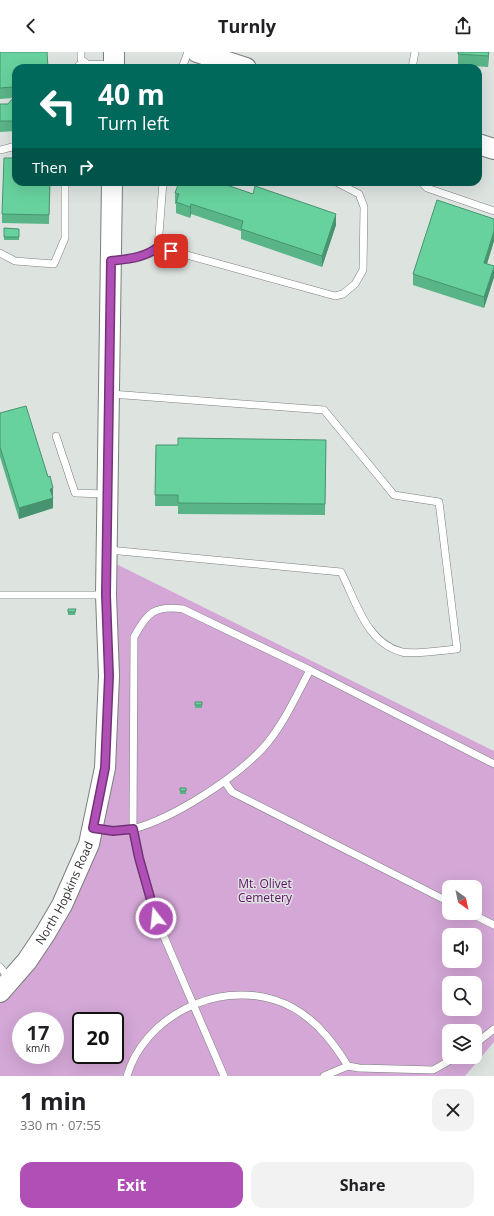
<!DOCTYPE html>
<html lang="en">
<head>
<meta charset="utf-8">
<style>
  body { margin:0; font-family:"Open Sans",sans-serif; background:#f2f2f2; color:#202124; height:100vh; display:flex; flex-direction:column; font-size:15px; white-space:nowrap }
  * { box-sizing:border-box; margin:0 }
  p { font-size:13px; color:#757577 }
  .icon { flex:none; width:22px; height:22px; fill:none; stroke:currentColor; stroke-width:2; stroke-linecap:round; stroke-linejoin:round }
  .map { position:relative; height:1024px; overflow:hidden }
  .panel { display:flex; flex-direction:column; background:#fff; flex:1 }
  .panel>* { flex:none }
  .guide { position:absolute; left:12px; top:12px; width:470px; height:122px; border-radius:12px; box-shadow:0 4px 16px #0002; background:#00695c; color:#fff; overflow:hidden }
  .needle { width:26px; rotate:147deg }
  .buttons { position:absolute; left:442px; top:828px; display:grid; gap:8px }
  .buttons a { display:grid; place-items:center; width:40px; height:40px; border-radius:8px; background:#fff; box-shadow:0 4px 16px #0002; font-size:20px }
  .speed { position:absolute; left:12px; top:960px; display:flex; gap:8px; font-size:20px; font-weight:700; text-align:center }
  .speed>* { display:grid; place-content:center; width:52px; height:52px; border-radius:50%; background:#fff; box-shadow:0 4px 16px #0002; line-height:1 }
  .speed small { font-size:10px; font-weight:400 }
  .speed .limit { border:2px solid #111; border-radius:6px; background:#fff; color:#111 }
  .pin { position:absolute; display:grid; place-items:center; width:34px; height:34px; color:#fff; margin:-17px; border-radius:8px; box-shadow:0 2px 6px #0006 }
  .me { position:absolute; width:44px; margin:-22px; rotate:344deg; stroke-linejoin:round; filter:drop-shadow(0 0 3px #0008) }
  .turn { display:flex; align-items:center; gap:14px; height:84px; padding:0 20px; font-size:18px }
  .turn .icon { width:52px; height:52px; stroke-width:2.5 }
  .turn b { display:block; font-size:28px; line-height:34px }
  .then { display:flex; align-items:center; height:38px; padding:0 20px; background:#0003; gap:8px; font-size:15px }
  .round { display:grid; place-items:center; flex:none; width:42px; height:42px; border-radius:12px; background:#f2f2f2 }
  .summary { display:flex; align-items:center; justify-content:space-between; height:68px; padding:0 20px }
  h1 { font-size:24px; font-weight:700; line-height:30px }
  .button { display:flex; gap:8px; margin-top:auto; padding:8px 20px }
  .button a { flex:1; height:46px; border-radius:12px; background:#b04fb6; color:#fff; font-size:16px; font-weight:700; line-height:46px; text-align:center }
  .button a+a { background:#f2f2f2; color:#202124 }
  header { display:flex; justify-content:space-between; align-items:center; height:52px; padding:0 20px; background:#fff; font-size:18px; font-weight:700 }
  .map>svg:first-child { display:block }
  .green { fill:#d4a7d6; fill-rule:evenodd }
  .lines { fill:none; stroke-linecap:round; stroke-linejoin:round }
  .lane-casing { stroke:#797f7c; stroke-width:8 }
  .secondary-casing { stroke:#797f7c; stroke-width:22 }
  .lane { stroke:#fff; stroke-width:7 }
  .secondary { stroke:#fff; stroke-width:20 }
  .wall { fill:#59b588 }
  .shaded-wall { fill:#48936f }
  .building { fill:#67d29e; stroke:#48936f }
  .route-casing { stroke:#723376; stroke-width:10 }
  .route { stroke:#b04fb6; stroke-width:7 }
  .labels { text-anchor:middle; stroke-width:3; stroke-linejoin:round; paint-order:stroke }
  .park-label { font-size:12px; fill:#620e68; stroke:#dde4e0 }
  .street-label { font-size:12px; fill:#313433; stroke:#dde4e0 }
</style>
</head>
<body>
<header><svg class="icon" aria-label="back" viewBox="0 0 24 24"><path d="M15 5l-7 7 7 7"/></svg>Turnly<svg class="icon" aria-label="share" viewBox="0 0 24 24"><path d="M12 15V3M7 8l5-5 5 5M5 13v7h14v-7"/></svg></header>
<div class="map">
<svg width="494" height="1024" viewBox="0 0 494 1024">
  <rect width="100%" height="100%" fill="#dde4e0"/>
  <path class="green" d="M108 508 494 699V990L465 1024H0V935L16 916 88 785 101 712ZM449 835H475V861H449ZM449 883H475V909H449ZM449 931H475V957H449ZM21 969H55V1003H21ZM81 969H115V1003H81ZM449 979H475V1005H449Z"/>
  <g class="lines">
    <g class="lane-casing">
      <path id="lane" d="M81 0V7L87 12 114 13
        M76 16 83 10
        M182 16 188 0
        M412 16 415 0
        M0 98 16 94
        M421 130 427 136 494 159
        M158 195 335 244 343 242 355 232 363 218 364 155 359 142 336 130
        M0 201 15 209 54 212 65 186V130
        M113 209C129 206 145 206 158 195L163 130
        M56 384 75 441 106 442
        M109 498 341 520C356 549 366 591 402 600 413 603 443 598 457 597L439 450 394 443 324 358 111 342
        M0 543H104
        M225 730 232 740 449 850
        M94 777C107 778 119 780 133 777 174 766 234 727 263 696 283 674 296 644 310 618
        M470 861 494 873
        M0 915 9 926
        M475 992 494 977
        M127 1024C144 965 216 929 275 948 309 959 330 985 348 1014
        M224 1024 156 866 139 806 133 777 134 585C147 561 154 553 183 557L310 618 494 712
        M324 1024 348 1014 359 1016 433 1018 456 1005"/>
    </g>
    <g class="secondary-casing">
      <g id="secondary">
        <path d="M197 0 246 16"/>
        <path d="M114 16V0"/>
        <path d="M478 92 494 97"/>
        <path id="s1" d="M0 940 27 909 45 882 62 853 89 792 105 716 109 624 106 543 112 130"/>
      </g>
    </g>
    <use href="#lane" class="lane"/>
    <use href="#secondary" class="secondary"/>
  </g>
  <path class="wall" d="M0 0 16 16V79L0 80V52H8L13 47V46L0 47Z
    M458 0H489L488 15 458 13Z
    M50 130 49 172 2 171V162Z
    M175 141 336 173 322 215 241 187V179L191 162 190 166 176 161V152H175Z
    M4 176 19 177V188H4Z
    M494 189 487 212 494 214V225L484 256 413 233V222Z
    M0 361 53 446V456L19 467 0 405Z
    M326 388 325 463 178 462V454H155L156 393H178Z
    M68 557H76L75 563H68Z
    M195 650H202V656H195Z
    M180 736H186V742H180Z"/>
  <path class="shaded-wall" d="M489 0 488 15V4Z
    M191 152V162L190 166V155Z
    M336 162V173L322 215V204Z
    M494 179V189L484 221V211Z
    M494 215V225L484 256V245Z
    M53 436V456L19 467V456L50 437Z"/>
  <path class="building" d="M0 0H47L48 16H16V69H0V52H8L13 46V35L0 36Z
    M458 0H489L488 4 458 2Z
    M4 106H16V130H50L49 163 2 162Z
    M179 130H218L253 142 255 134 336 162 322 204 241 177 243 169 191 152 190 155 176 150 179 142 175 141Z
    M437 148 494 167V179L484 211 494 214V215L484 245 413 222Z
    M4 176 19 177V185H4Z
    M26 354 48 425 50 424 53 436 50 437 53 446 19 456 0 395V361Z
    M178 386 326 388 325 452 178 451V443H155L156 393H178Z
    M68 557H76L75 560H68Z
    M195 650H202V653H195Z
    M180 736H186V739H180Z"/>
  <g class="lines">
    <g class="route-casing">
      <path id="route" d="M156 866 139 806 133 777 113 779 93 776 105 716 109 624 106 543 111 209C127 207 145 206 158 195L171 199"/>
    </g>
    <use href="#route" class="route"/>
  </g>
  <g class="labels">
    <g class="park-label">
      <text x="265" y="836">Mt. Olivet<tspan x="265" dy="14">Cemetery</tspan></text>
    </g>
    <g class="street-label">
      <text dy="4" stroke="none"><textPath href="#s1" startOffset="119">North Hopkins Road</textPath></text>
    </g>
  </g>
</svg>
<div class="buttons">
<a><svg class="needle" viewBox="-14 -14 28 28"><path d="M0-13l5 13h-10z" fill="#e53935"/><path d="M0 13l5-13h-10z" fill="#757577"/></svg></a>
<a><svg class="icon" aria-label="sound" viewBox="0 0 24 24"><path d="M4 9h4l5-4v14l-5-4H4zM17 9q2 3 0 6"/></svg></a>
<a><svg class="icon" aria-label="search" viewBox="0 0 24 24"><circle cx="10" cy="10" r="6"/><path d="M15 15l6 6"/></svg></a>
<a><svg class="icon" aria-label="layers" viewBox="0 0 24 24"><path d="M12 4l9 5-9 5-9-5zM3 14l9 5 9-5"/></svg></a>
</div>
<div class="speed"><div>17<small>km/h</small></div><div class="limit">20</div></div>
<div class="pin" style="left:171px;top:199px;background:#d93025"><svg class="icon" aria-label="arrive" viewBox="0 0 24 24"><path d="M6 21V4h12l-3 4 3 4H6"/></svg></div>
<svg class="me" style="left:156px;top:866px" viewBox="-20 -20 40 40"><circle r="17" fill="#b04fb6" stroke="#fff" stroke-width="3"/><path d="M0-11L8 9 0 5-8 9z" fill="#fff"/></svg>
<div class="guide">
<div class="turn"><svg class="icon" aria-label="left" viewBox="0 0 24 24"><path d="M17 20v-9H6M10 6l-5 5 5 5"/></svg><div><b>40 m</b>Turn left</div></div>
<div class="then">Then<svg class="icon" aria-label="right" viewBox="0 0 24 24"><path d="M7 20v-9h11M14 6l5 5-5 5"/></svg></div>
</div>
</div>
<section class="panel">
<div class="summary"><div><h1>1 min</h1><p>330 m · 07:55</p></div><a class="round"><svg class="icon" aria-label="close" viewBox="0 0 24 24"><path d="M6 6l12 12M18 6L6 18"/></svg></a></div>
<div class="button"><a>Exit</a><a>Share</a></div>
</section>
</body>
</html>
